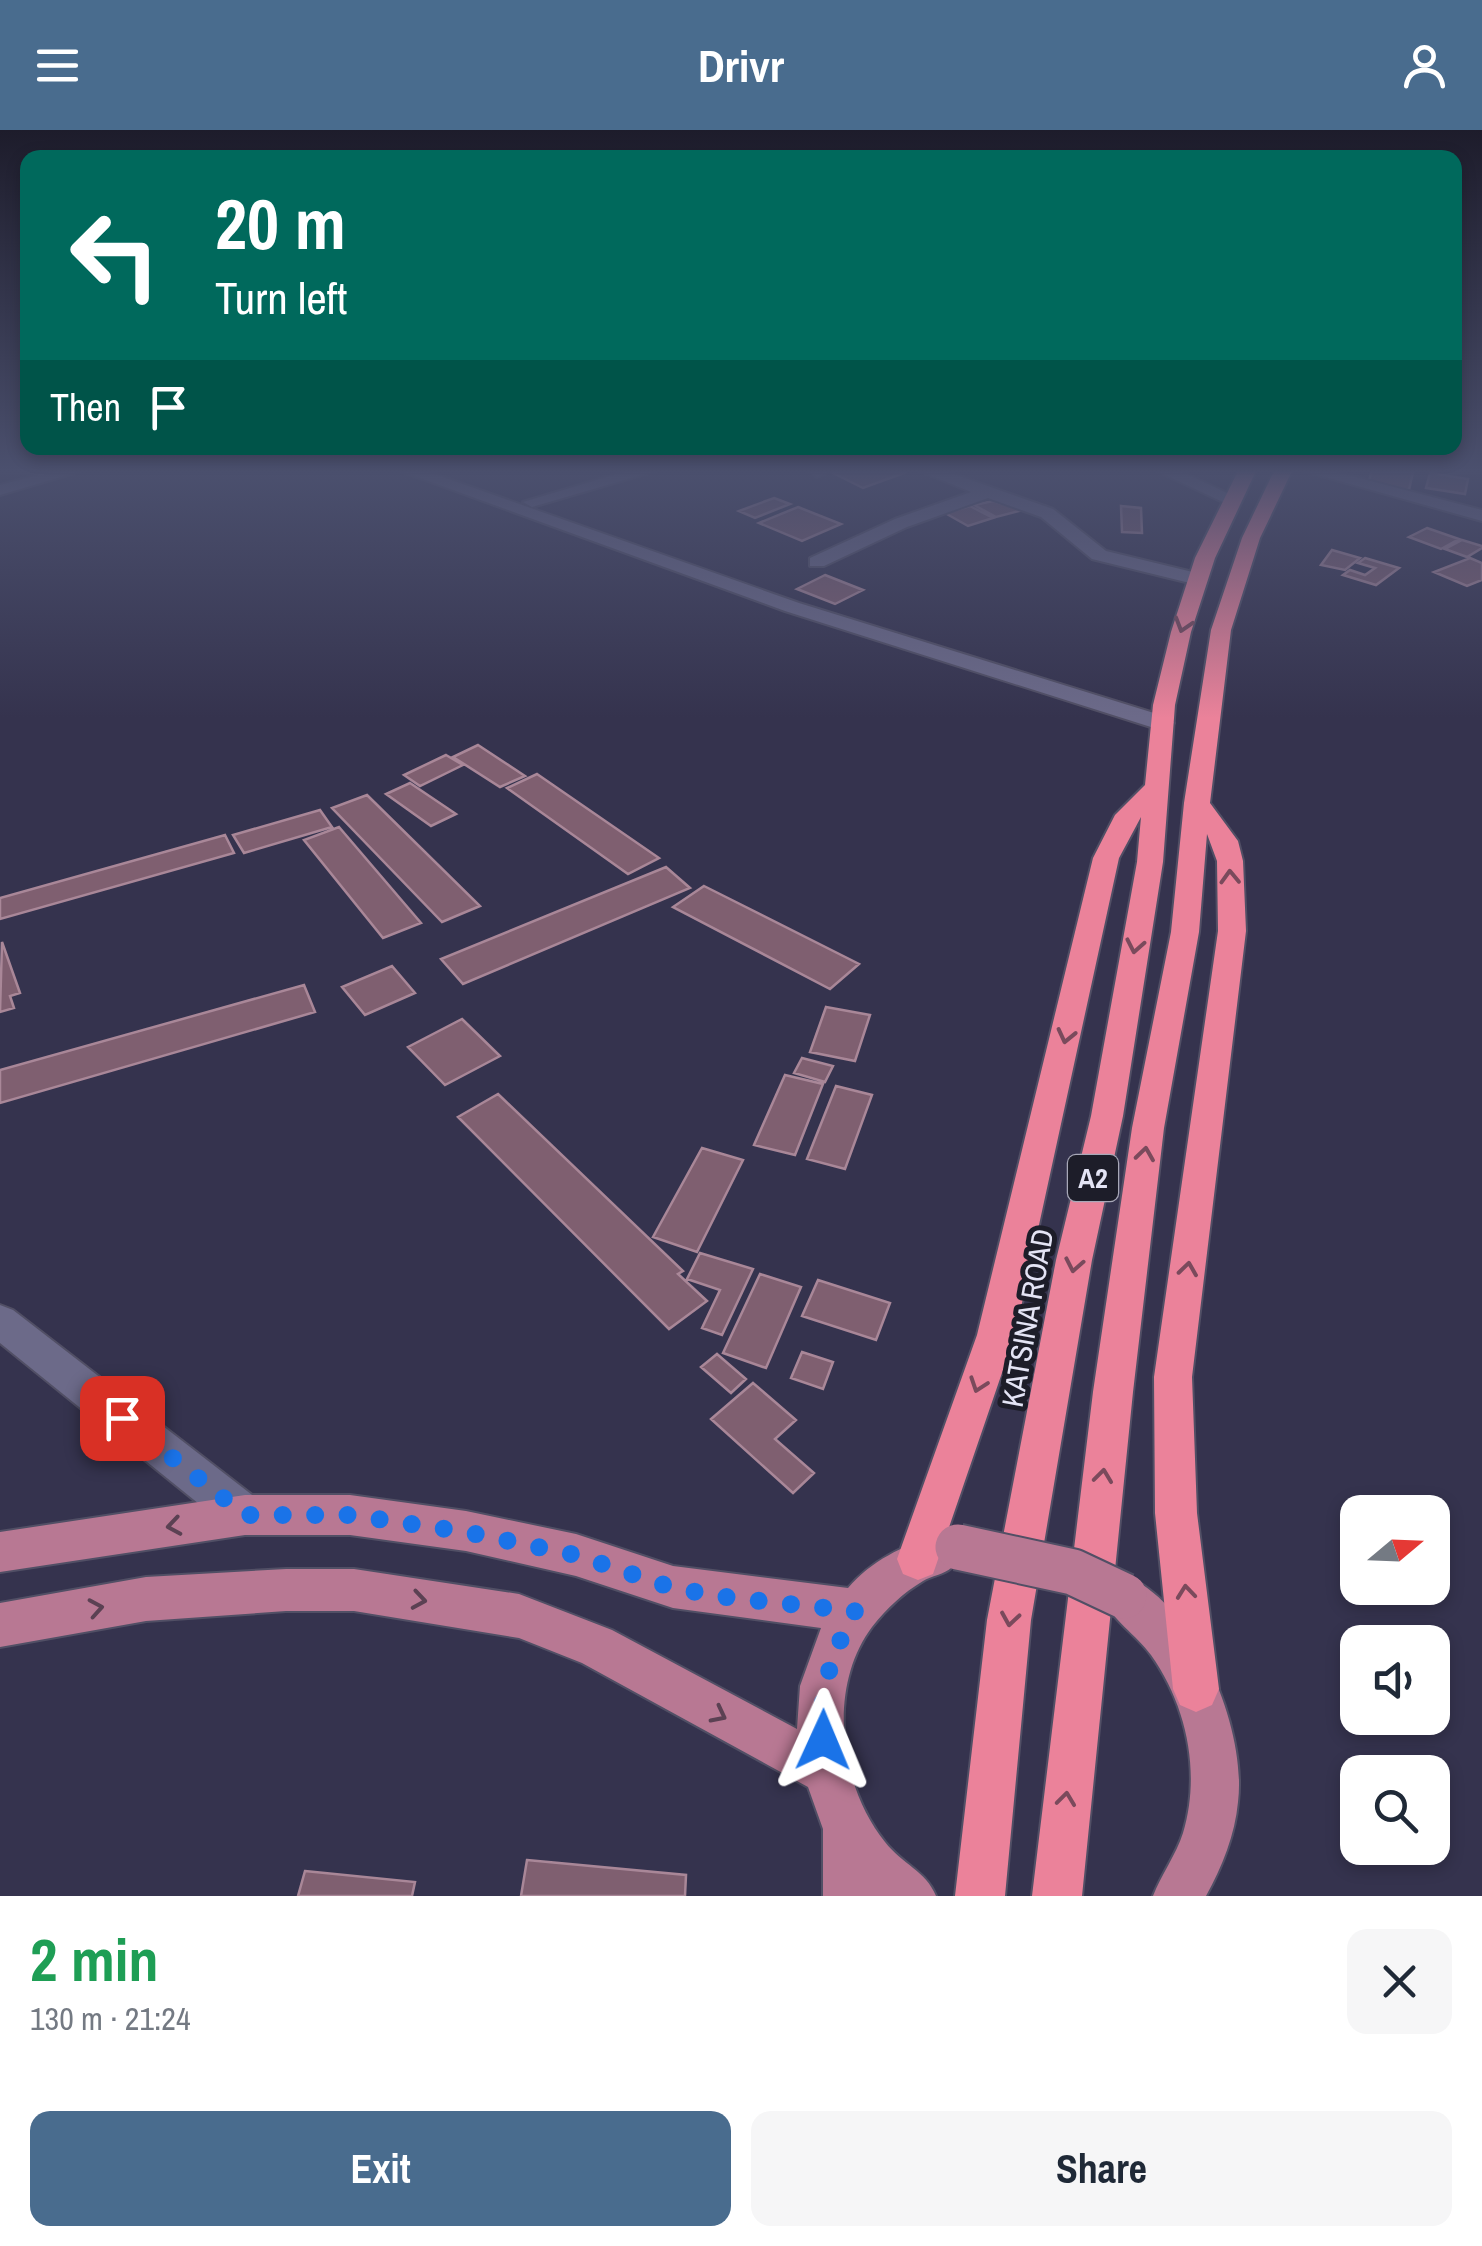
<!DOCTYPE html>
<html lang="en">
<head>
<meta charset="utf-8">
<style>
  body { margin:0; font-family:"Archivo Narrow",sans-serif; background:#f6f6f7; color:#1f2937; height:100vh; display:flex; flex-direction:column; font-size:38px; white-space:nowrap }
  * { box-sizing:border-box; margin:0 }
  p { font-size:32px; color:#747a83 }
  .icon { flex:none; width:55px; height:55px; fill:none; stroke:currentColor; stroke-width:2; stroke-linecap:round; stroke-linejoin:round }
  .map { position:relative; height:1766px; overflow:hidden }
  .details { display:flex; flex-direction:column; background:#fff; flex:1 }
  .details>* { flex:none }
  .banner { position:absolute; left:20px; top:20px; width:1442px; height:305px; border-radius:20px; box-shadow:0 5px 15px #0003; background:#00695c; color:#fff; overflow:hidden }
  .needle { width:65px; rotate:71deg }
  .tools { position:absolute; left:1340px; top:1365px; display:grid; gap:20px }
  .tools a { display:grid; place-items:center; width:110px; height:110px; border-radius:20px; background:#fff; box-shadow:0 5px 15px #0003; font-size:50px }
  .pin { position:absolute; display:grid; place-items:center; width:85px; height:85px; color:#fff; margin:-42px; border-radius:20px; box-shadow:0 5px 15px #0006 }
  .me { position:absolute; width:110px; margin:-55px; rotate:1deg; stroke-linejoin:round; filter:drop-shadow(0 0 8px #0008) }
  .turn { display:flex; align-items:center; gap:35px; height:210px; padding:0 30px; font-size:45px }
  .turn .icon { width:130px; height:130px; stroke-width:2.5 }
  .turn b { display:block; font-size:70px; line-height:85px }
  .then { display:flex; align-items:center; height:95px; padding:0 30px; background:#0003; gap:20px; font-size:38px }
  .round { display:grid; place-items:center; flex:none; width:105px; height:105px; border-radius:20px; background:#f6f6f7 }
  .summary { display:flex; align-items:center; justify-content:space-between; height:170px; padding:0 30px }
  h1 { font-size:60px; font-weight:800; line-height:75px; color:#1e9e55 }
  .primary-button { display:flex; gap:20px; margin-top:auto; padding:20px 30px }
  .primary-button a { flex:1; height:115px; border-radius:20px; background:#496c8e; color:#fff; font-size:40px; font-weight:800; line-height:115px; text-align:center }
  .primary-button a+a { background:#f6f6f7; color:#1f2937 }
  header { display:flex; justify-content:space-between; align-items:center; height:130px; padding:0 30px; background:#496c8e; color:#fff; font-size:45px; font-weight:800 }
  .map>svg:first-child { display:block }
  .building { fill:#7f5f70; stroke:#a98798; stroke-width:2.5 }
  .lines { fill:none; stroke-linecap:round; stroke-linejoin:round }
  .minor-casing { stroke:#514f65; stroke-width:4 }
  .major-casing { stroke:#514f65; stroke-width:4 }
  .highway-casing { stroke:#514f65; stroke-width:4 }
  .minor { fill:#6c6a89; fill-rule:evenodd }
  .major { fill:#b87893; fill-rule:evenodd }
  .highway { fill:#eb829a; fill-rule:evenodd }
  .major-bridge-casing { stroke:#514f65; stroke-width:49; stroke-linecap:butt }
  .major-bridge { stroke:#b87893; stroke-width:45 }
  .oneway { stroke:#7a4a5c }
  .oneway2 { stroke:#5b4153 }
  .route { stroke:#1a73e8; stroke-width:18; stroke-dasharray:0 32.4 }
  .labels { text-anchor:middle; stroke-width:10; stroke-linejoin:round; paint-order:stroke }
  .shield { fill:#1d1d29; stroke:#a8a8b8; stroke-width:2.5 }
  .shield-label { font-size:28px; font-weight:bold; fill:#e4e4f5 }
  .street-label { font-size:30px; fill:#e4e4f5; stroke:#1d1d29 }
</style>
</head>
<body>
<header><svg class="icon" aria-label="menu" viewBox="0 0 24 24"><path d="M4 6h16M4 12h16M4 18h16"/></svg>Drivr<svg class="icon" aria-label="person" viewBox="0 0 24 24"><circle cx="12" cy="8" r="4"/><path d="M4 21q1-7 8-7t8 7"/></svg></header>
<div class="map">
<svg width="1482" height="1766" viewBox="0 0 1482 1766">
  <rect width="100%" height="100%" fill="#35334e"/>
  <path class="building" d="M842 341H898L904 343 863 358 833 343Z
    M1372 341 1413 342 1409 360 1368 353Z
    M1430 343 1468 349 1465 364 1426 358Z
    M774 368 790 374 755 388 739 381Z
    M993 371 1023 380 996 387 974 375Z
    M970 376 993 388 968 396 945 383Z
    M1121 376 1141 378 1142 403 1122 402Z
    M798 377 841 394 802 411 759 393Z
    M1427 398 1459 409 1441 419 1409 407Z
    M1462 410 1482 416V418L1467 427 1445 419Z
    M1332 420 1360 428 1345 440 1321 435Z
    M1365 428 1399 438 1376 455 1343 445 1350 440 1365 445 1375 438 1358 433Z
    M1470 428 1482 433V450L1467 456 1434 442Z
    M825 445 863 460 835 474 797 459Z
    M478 615 525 646 500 657 453 627Z
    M446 625 463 635 420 656 404 645Z
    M537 644 659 728 628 744 507 658Z
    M410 653 456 684 431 696 386 664Z
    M367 665 480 776 442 792 332 678Z
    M320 680 332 697 244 723 233 705Z
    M339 697 421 793 383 808 304 710Z
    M225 705 234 723 0 789V768Z
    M666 737 690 758 463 854 441 829Z
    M704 756 859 834 830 859 673 777Z
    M2 812 20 863 10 866 14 878 0 882Z
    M392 836 415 863 365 885 342 857Z
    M304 855 315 882 0 973V940Z
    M826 877 870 885 855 931 810 922Z
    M462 889 500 926 445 955 408 917Z
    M802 928 833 936 825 952 794 943Z
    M785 945 823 954 795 1025 754 1015Z
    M836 956 872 965 845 1039 807 1029Z
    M498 964 683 1141 678 1144 707 1171 669 1199 458 987Z
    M702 1018 743 1030 697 1122 653 1107Z
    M700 1123 753 1139 722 1205 702 1198 720 1160 687 1149Z
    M760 1144 801 1157 766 1238 723 1223Z
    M818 1150 890 1173 876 1210 802 1186Z
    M802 1222 833 1232 823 1259 791 1248Z
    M717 1224 746 1249 731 1263 701 1237Z
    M753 1253 796 1290 775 1309 814 1343 793 1363 711 1289Z
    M527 1730 686 1745 685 1766H521Z
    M305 1741 415 1752 412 1766H298Z"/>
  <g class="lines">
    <g class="minor-casing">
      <path id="minor" d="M53 341H81L0 365V355Z
        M401 341H426L799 473 1170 588 1174 593 1162 600 1154 598 785 481Z
        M627 341H655L532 377 523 372Z
        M809 341H831L817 347Z
        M920 341H945L1053 379 1106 421 1205 445 1208 449 1198 455 1092 429 1041 387 988 368 907 397 824 436H810V428L895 389 971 362Z
        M1157 341H1180L1242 370 1239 374H1227Z
        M1304 341H1332L1482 380V391Z
        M0 1175 13 1180 260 1371 266 1385 260 1399 245 1405 230 1399 0 1213Z"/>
    </g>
    <g class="major-casing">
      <path id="major" d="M245 1365H350L466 1381 576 1404 673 1436 848 1458C872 1430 902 1417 936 1404L951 1410 957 1424C955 1429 955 1434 951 1438 945 1444 931 1446 923 1451 903 1463 887 1478 872 1497 827 1557 839 1655 885 1712 902 1734 926 1741 936 1766H823V1699L808 1657 582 1533 519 1508 354 1481H286L146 1491 0 1517V1473L146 1447 286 1439H354L519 1464 612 1500 797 1599 800 1556 821 1498 673 1478 576 1446 466 1421 350 1405H245L0 1442V1402Z
        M1124 1445C1196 1474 1247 1599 1238 1672 1235 1705 1222 1737 1206 1766H1153C1161 1745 1176 1725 1183 1703 1201 1643 1187 1576 1151 1525 1136 1504 1112 1491 1102 1466L1108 1451Z"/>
    </g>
    <g class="highway-casing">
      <path id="highway" d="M1238 341H1256L1215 428 1191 502 1175 575 1163 732 1123 986 1092 1130 1031 1490 1005 1766H955L987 1490 1056 1130 1091 986 1137 732 1141 687 1119 728 1015 1205 933 1444 918 1450 903 1444 897 1429 977 1205 1093 728 1115 685 1145 655 1153 575 1171 502 1195 428Z
        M1274 341H1292L1260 408 1231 500 1210 673 1238 711 1243 731 1246 801 1192 1247 1197 1383 1219 1559 1212 1575 1196 1582 1180 1575 1173 1559 1155 1383 1154 1247 1218 801 1217 731 1207 704 1199 802 1164 998 1133 1262 1082 1766H1032L1093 1262 1132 998 1171 802 1184 673 1211 500 1242 408Z"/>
    </g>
    <use href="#minor" class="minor"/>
    <use href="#major" class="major"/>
    <use href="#highway" class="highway"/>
    <g class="major-bridge-casing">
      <path id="major-bridge" d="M958 1417 1073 1442 1124 1466"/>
    </g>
    <use href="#major-bridge" class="major-bridge"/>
  </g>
  <defs><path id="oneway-chevron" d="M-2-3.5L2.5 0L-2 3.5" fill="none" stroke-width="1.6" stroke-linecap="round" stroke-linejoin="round" transform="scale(2.5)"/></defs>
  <g class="oneway">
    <use href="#oneway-chevron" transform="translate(1183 495) rotate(107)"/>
    <use href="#oneway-chevron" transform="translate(1230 747) rotate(-92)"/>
    <use href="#oneway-chevron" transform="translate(1135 816) rotate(101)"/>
    <use href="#oneway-chevron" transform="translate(1066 906) rotate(103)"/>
    <use href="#oneway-chevron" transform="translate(1145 1024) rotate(-82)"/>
    <use href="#oneway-chevron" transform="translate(1074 1135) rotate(101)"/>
    <use href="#oneway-chevron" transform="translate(1188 1139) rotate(-82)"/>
    <use href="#oneway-chevron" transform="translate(978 1255) rotate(109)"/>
    <use href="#oneway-chevron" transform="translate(1103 1346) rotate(-83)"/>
    <use href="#oneway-chevron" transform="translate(1186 1462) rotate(-96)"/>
    <use href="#oneway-chevron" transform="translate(1010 1489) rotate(99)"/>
    <use href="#oneway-chevron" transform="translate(1066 1669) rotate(-83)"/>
  </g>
  <g class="oneway2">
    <use href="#oneway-chevron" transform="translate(174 1396) rotate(171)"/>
    <use href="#oneway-chevron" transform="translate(419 1470) rotate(9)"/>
    <use href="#oneway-chevron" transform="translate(96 1478) rotate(-10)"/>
    <use href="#oneway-chevron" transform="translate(719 1585) rotate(27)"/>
  </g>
  <linearGradient id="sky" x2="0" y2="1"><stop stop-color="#1d1c2b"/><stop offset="0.58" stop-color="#4b506e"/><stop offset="1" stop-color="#4b506e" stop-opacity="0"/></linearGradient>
  <rect width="1482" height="588" fill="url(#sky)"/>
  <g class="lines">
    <path class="route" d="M122 1288 245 1385H350L466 1402 576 1425 673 1458 732 1468 855 1481C832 1524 818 1561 823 1610"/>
  </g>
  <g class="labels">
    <rect class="shield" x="1068" y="1025" width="50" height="46" rx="8"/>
    <g class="shield-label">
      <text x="1093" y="1058">A2</text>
    </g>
    <g class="street-label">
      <text transform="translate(1028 1188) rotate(-80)" y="10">KATSINA ROAD</text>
    </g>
  </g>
</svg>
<div class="tools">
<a><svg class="needle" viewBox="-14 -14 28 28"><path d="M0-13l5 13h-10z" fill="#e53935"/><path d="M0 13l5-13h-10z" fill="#747a83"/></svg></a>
<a><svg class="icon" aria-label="sound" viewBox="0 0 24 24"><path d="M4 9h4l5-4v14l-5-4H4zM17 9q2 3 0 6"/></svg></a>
<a><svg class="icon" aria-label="search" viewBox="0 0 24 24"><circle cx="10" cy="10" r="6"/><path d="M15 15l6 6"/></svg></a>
</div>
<div class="pin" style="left:122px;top:1288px;background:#d93025"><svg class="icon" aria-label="arrive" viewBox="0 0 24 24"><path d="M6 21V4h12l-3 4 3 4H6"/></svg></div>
<svg class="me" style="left:823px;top:1610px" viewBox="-20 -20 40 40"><path d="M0-17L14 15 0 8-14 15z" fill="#1a73e8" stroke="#fff" stroke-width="4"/></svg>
<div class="banner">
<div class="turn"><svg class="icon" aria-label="left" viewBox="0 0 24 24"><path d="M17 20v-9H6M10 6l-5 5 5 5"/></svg><div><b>20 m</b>Turn left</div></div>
<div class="then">Then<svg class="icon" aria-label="arrive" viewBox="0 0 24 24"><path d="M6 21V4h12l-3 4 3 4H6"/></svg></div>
</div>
</div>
<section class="details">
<div class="summary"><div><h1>2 min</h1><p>130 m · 21:24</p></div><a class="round"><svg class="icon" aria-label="close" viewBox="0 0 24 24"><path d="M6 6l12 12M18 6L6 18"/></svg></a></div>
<div class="primary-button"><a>Exit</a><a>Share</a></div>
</section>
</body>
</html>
